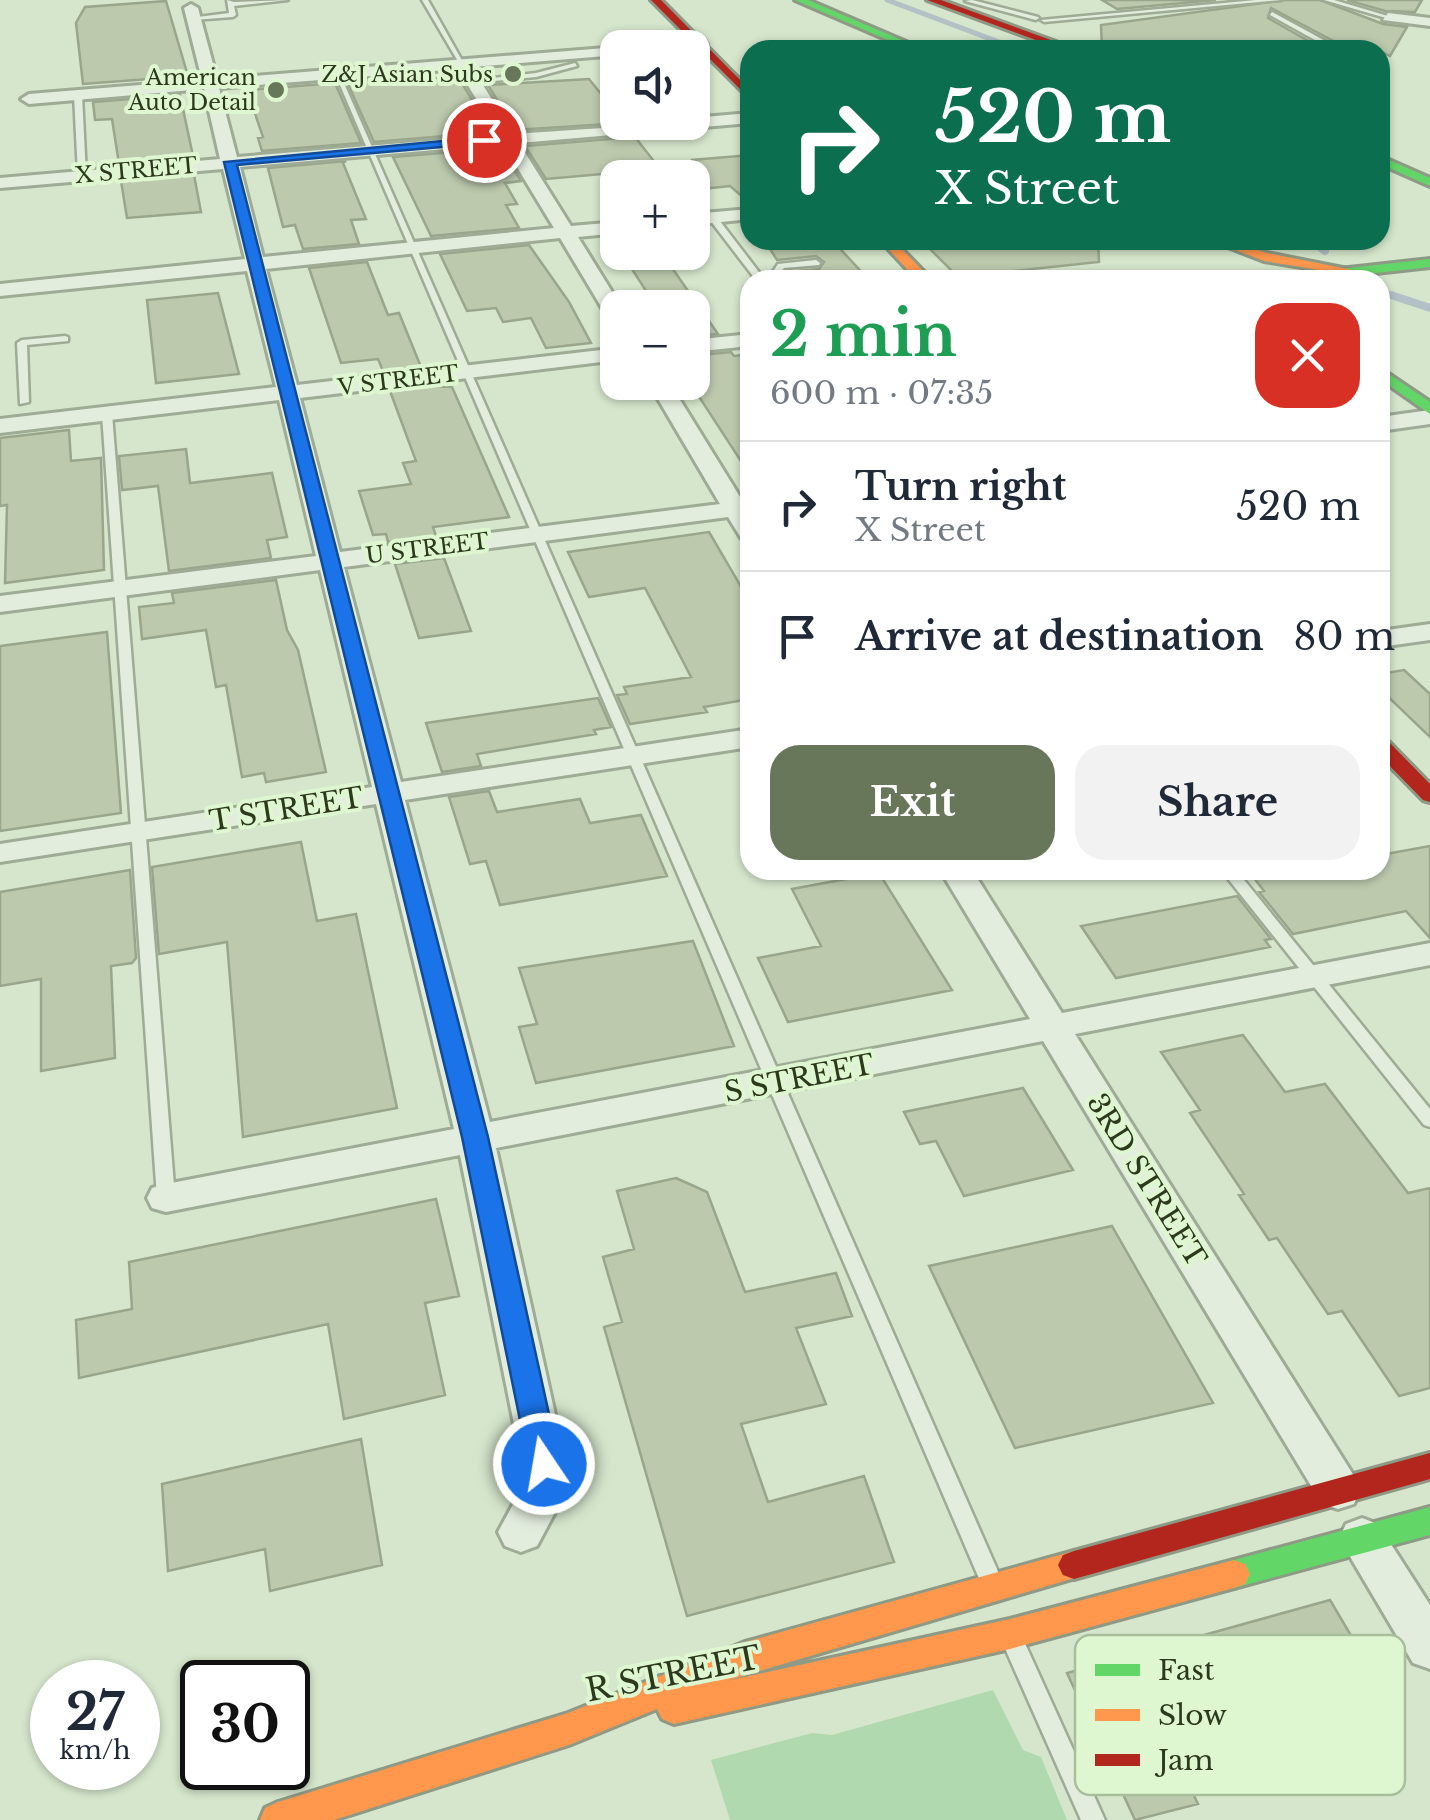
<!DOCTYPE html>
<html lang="en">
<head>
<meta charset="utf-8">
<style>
  body { margin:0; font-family:"Libre Baskerville",serif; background:#f2f2f3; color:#1f2937; height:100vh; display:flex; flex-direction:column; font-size:38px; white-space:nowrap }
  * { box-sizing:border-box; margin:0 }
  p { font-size:32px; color:#747a83 }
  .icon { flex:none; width:55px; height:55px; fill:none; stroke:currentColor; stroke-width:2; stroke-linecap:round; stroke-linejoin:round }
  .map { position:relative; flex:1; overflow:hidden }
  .sheet { position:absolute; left:740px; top:270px; width:650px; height:610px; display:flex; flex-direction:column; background:#fff; border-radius:30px; box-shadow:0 2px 8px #0004 }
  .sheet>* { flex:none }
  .banner { position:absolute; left:740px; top:40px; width:650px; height:210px; border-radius:30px; box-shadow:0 2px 8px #0004; background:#0b6e4f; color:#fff; overflow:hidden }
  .controls { position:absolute; left:600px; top:30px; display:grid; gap:20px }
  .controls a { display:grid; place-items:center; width:110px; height:110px; border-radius:20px; background:#fff; box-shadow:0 2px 8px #0004; font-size:50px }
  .speed { position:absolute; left:30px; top:1660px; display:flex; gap:20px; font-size:50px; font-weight:700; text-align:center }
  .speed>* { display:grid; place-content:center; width:130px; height:130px; border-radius:50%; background:#fff; box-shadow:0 2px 8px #0004; line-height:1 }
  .speed small { font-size:25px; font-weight:400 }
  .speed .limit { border:5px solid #111; border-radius:15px; background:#fff; color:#111 }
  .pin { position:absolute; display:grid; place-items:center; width:85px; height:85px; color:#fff; margin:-42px; border:5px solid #fff; border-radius:50%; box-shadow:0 2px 10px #0007 }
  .me { position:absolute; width:110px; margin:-55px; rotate:348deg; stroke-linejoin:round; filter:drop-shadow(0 0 8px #0008) }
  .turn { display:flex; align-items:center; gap:35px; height:210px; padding:0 30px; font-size:45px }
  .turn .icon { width:130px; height:130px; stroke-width:2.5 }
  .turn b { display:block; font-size:70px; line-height:85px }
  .round { display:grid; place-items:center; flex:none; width:105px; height:105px; border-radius:30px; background:#f2f2f3 }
  .headline { display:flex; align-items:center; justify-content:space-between; height:170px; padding:0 30px }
  h1 { font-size:60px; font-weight:800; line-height:75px; color:#1e9e55 }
  .cta { display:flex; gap:20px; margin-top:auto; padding:20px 30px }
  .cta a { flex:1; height:115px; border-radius:30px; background:#68765a; color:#fff; font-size:40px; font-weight:800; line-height:115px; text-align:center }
  .cta a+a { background:#f2f2f3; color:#1f2937 }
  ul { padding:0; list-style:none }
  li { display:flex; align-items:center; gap:30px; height:130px; padding:0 30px; border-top:2px solid #e0e1e3 }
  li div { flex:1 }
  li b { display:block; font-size:38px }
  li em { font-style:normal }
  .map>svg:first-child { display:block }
  .green { fill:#b1d9af }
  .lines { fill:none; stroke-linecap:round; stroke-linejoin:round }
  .stream-far1 { stroke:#b3c0c5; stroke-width:5 }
  .stream { stroke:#b3c0c5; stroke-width:8 }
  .building { fill:#bcc9ad; stroke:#99a68b; stroke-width:2.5 }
  .lane-casing { stroke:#9eab95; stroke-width:5 }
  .street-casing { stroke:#9eab95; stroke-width:6 }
  .fast-casing { stroke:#8e9a85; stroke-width:6 }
  .slow-casing { stroke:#8e9a85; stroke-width:6 }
  .jam-casing { stroke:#8e9a85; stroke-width:6 }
  .lane { fill:#e3edde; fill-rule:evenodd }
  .street { fill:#e3edde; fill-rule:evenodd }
  .fast { fill:#63d668; fill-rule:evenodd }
  .slow { fill:#ff974d; fill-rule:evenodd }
  .jam { fill:#b3261e; fill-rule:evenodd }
  .route { fill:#1a73e8; stroke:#114b97; stroke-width:2.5 }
  .poi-dot { fill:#68765a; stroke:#def7d1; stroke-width:4 }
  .labels { text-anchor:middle; stroke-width:8; stroke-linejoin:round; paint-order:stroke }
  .far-poi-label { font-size:22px; fill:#2d391d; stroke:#def7d1; text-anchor:end }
  .far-street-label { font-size:22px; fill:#2d391d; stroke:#def7d1 }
  .street-label { font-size:28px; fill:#2d391d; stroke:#def7d1 }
  .near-street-label { font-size:32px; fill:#2d391d; stroke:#def7d1 }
  .key { fill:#def7d1; stroke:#a9be9b; stroke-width:2.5 }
  .key-label { font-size:28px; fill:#2d391d }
</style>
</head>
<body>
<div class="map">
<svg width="1430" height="1820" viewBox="0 0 1430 1820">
  <rect width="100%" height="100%" fill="#d5e6cc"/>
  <path class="green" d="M993 1690 1023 1750 1041 1757 1067 1820H730L711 1760 812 1733 832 1735Z"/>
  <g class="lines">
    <path class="stream-far1" d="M887 0 1020 50"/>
    <path class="stream" d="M1311 240 1325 251
      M1391 295 1430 308"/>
  </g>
  <path class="building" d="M1102 0H1216L1117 9Z
    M1285 0H1320L1383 24 1407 27 1390 56 1370 46H1343L1271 8 1268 18 1319 47 1102 49 1101 25Z
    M1347 0H1422L1415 12 1385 11Z
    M166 1 188 76 83 84 76 23 85 7Z
    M431 75 433 79 458 77 492 132 374 142 347 82Z
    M589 79 618 115V122L624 123 515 130 488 85Z
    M335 83 361 143 262 151 258 138 263 137 247 90Z
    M180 95 193 156 119 164 112 119 95 120 93 102Z
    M635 137 660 169 546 179 525 146Z
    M501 148 521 181 505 183 517 204 506 205 519 228 431 236 393 157Z
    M750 155V203L730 186 692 190V160Z
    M346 161 343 163 366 219 351 220 359 244 303 249 295 225 283 227 268 168Z
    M194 175 201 212 127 218 121 181Z
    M832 240 869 280H789L786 272 819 269 824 262 816 256 777 260 767 244Z
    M921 240H1098L1099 262 958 277Z
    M529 245 569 302 591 343 546 348 531 318 503 322 496 308 467 311 440 254Z
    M621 252H661L718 334 692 336V308H657Z
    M367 262 388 315 399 313 421 367 383 371 378 359 341 363 309 268Z
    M218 293 239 374 156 383 147 300Z
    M731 352 734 356 750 354V475L692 386V356Z
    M429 386 452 387 509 517 433 527 436 536 388 542 386 534 373 535 359 491 411 484 403 463 416 461 390 391Z
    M69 430 71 461 101 458 104 570 5 583 7 505 0 506V438Z
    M186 449 190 483 272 473 287 537 267 540 271 558 169 571 158 486 122 490 119 456Z
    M709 532 750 602V699L704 707 707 712 630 724 617 695 627 694 624 687 691 677 645 588 589 597 568 552Z
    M444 558 471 631 419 638 395 564Z
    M276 580 287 630 298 650 326 772 266 782 264 773 242 777 226 685 216 687 206 630 142 639 139 607 174 603 172 593Z
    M107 632 121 813 0 831V646Z
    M1404 670 1430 694V737L1380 689V674Z
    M598 698 611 727 594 730 596 734 477 754 481 766 442 772 426 723Z
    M489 791 497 812 580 799 590 823 641 815 667 876 500 905 486 861 470 864 449 797Z
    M301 842 317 921 356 914 397 1108 243 1137 227 942 159 954 152 867Z
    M1430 846V938L1406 911 1293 934 1259 892 1264 891 1254 878 1300 870H1380V855Z
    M130 870 136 958 132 963 111 966 115 1058 41 1071V979L0 986V892Z
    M879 873 952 990 788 1022 758 958 821 946 792 889Z
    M1237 896 1271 939 1265 940 1270 947 1116 978 1081 926Z
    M693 941 734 1046 536 1083 519 1027 537 1024 519 968Z
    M1243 1035 1285 1092 1325 1084 1408 1193 1430 1188V1388L1399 1396 1342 1311 1328 1314 1277 1238 1269 1240 1239 1195 1244 1194 1190 1113 1200 1110 1161 1052Z
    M1023 1088 1073 1170 964 1196 936 1141 920 1144 904 1112Z
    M676 1178 707 1192 745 1292 836 1273 852 1316 796 1328 826 1404 741 1424 768 1502 864 1476 894 1562 687 1616 604 1327 622 1322 603 1257 634 1249 617 1191Z
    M436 1199 459 1296 425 1303 445 1395 344 1419 328 1324 79 1378 76 1320 132 1309 129 1262Z
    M1112 1226 1213 1403 1015 1448 929 1266Z
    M361 1439 382 1565 270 1591 265 1549 168 1571 162 1484Z
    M1330 1600 1382 1688 1326 1705 1307 1670 1155 1714 1198 1804 1135 1820 1067 1673Z"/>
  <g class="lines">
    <g class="lane-casing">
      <path id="lane" d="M227 0 234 2 288 0 234 6 236 15 233 17 193 20 190 18 229 13Z
        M422 0H428L464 64 459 63Z
        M972 0 1038 17 1039 18 1036 20 965 1Z
        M1256 0H1281L1044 22 1041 20Z
        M1324 0H1334L1391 17 1386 18Z
        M1272 12 1340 49 1341 50H1333L1270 15Z
        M575 63 577 66 536 77 472 83 468 81 536 73Z
        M334 71 339 72 1000 1576 997 1583 989 1586 981 1583 978 1576Z
        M78 93 82 95 86 175 82 177 78 175 74 95Z
        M710 216H716L765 280H756L710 220Z
        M816 260 820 263 819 265 784 268 780 273 784 280H776L772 273 778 264Z
        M65 336 68 337V341L27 345 29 402 20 404 17 343 22 340Z
        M107 411 112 414 175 1198 172 1203 166 1205 160 1203 157 1198 102 414Z
        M1221 870H1236L1430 1109V1127L1424 1125Z
        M1015 1636 1023 1639 1105 1820H1081L1004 1646 1007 1639Z"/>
    </g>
    <g class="street-casing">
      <path id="street" d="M191 4 198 8 217 79 618 47 622 48H618V55L472 67 513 134 692 122V118L750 113V123L519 143 571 226 618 222V233L578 237 622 308H618V324L608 318 560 238 266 269 297 385 618 348V360L300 398 340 552 720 504 648 382H669L750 513V540L741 538 728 517 344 567 401 782 750 729V747L405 800 490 1122 1030 1019 940 870H972L1062 1013 1430 943V965L1075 1034 1354 1476 1360 1490 1354 1504 1338 1509 1322 1504 1043 1041 496 1148 566 1464 561 1501 537 1546 521 1552 505 1546 498 1532 517 1497 522 1464 460 1155 166 1212 152 1208 147 1198 152 1188 166 1184 454 1129 376 804 0 862V844L372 787 320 570 0 612V596L316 556 279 400 0 433V419L276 387 247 271 0 296V284L245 259 223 169 0 188V178L220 159 204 89 29 104 21 99 29 94 202 80 184 8ZM458 69 498 135 237 157 219 88ZM503 144 554 228 263 257 240 167Z
        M1388 13 1430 18V26L1383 20Z
        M705 41 707 44 700 48H649Z
        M750 209V219L692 225V214Z
        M750 334V346L692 352V340Z
        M1430 410V424L1380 431V417Z
        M1430 624V640L1380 647V631Z
        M1362 1518 1378 1524 1430 1605V1669L1413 1663 1339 1538 1346 1524Z"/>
    </g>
    <g class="fast-casing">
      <path id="fast" d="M795 0H808L925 50H911Z
        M1380 156 1430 178V186L1380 164Z
        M1430 259V267L1313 280H1270L1277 276Z
        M1380 368 1430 402V414L1380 379Z
        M1430 1507V1535L1234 1588 1223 1584 1218 1574 1223 1564 1234 1560Z"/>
    </g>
    <g class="slow-casing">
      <path id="slow" d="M880 240H893L932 280H917Z
        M1210 240H1228L1267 253 1363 272 1356 276 1264 261Z
        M1074 1551 1085 1555 1090 1565 1085 1575 726 1681 1010 1619 1234 1560 1245 1564 1250 1574 1245 1584 1234 1588 1010 1649 674 1724 662 1719 657 1709 569 1745 334 1820H260L265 1808 278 1802 568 1713 745 1642Z"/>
    </g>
    <g class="jam-casing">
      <path id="jam" d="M651 0H661L750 90V99Z
        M927 0H941L1078 50H1063Z
        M1380 738 1387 740 1430 784V802L1423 800 1380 756Z
        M1430 1453V1479L1074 1579 1063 1575 1058 1565 1063 1555 1074 1551Z"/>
    </g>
    <use href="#lane" class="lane"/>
    <use href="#street" class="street"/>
    <use href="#fast" class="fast"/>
    <use href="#slow" class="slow"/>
    <use href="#jam" class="jam"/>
  </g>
  <path class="route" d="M484 137 488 143 237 165 488 1137 560 1464 555 1473 544 1477 533 1473 529 1464 462 1137 224 162Z"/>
  <g class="poi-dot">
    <circle cx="513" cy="74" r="10"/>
    <circle cx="276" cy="90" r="10"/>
  </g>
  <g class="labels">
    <g class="far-poi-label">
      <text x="493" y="82">Z&amp;J Asian Subs</text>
      <text x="256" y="85">American<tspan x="256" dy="25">Auto Detail</tspan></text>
    </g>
    <g class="far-street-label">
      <text transform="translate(136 170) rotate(-5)" y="8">X STREET</text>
      <text transform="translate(398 380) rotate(-7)" y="8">V STREET</text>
      <text transform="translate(427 548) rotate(-7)" y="8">U STREET</text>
    </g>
    <g class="street-label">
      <text transform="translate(286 809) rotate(-9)" y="10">T STREET</text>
      <text transform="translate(799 1078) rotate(-11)" y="10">S STREET</text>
      <text transform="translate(1147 1180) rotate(58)" y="10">3RD STREET</text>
    </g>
    <g class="near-street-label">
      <text transform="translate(673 1674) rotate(-11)" y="11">R STREET</text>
    </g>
  </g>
  <rect x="1075" y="1635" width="330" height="160" rx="15" class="key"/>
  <rect x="1095" y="1664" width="45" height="12" fill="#63d668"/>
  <rect x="1095" y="1709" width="45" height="12" fill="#ff974d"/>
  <rect x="1095" y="1754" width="45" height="12" fill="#b3261e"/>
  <g class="key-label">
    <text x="1158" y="1680">Fast</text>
    <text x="1158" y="1725">Slow</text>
    <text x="1158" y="1770">Jam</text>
  </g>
</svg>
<div class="controls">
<a><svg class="icon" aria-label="sound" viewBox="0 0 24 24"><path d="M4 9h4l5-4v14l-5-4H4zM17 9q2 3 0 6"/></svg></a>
<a>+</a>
<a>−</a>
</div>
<div class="speed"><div>27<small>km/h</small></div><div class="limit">30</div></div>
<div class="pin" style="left:484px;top:140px;background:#d93025"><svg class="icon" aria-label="arrive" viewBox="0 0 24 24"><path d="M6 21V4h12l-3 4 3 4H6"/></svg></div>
<svg class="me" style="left:544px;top:1464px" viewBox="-20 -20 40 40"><circle r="17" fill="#1a73e8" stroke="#fff" stroke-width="3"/><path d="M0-11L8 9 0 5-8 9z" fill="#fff"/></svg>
<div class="banner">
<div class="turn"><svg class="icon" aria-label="right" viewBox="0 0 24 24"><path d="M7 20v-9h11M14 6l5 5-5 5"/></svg><div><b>520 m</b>X Street</div></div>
</div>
<section class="sheet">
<div class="headline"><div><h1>2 min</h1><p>600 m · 07:35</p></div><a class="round" style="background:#d93025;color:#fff"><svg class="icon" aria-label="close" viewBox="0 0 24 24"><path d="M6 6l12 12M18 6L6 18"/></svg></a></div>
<ul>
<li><svg class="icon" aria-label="right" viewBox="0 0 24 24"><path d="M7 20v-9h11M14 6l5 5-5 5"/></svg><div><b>Turn right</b><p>X Street</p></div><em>520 m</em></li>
<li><svg class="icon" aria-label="arrive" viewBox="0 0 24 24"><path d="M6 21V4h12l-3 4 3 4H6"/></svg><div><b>Arrive at destination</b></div><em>80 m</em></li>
</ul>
<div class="cta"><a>Exit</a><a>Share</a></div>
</section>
</div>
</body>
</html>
